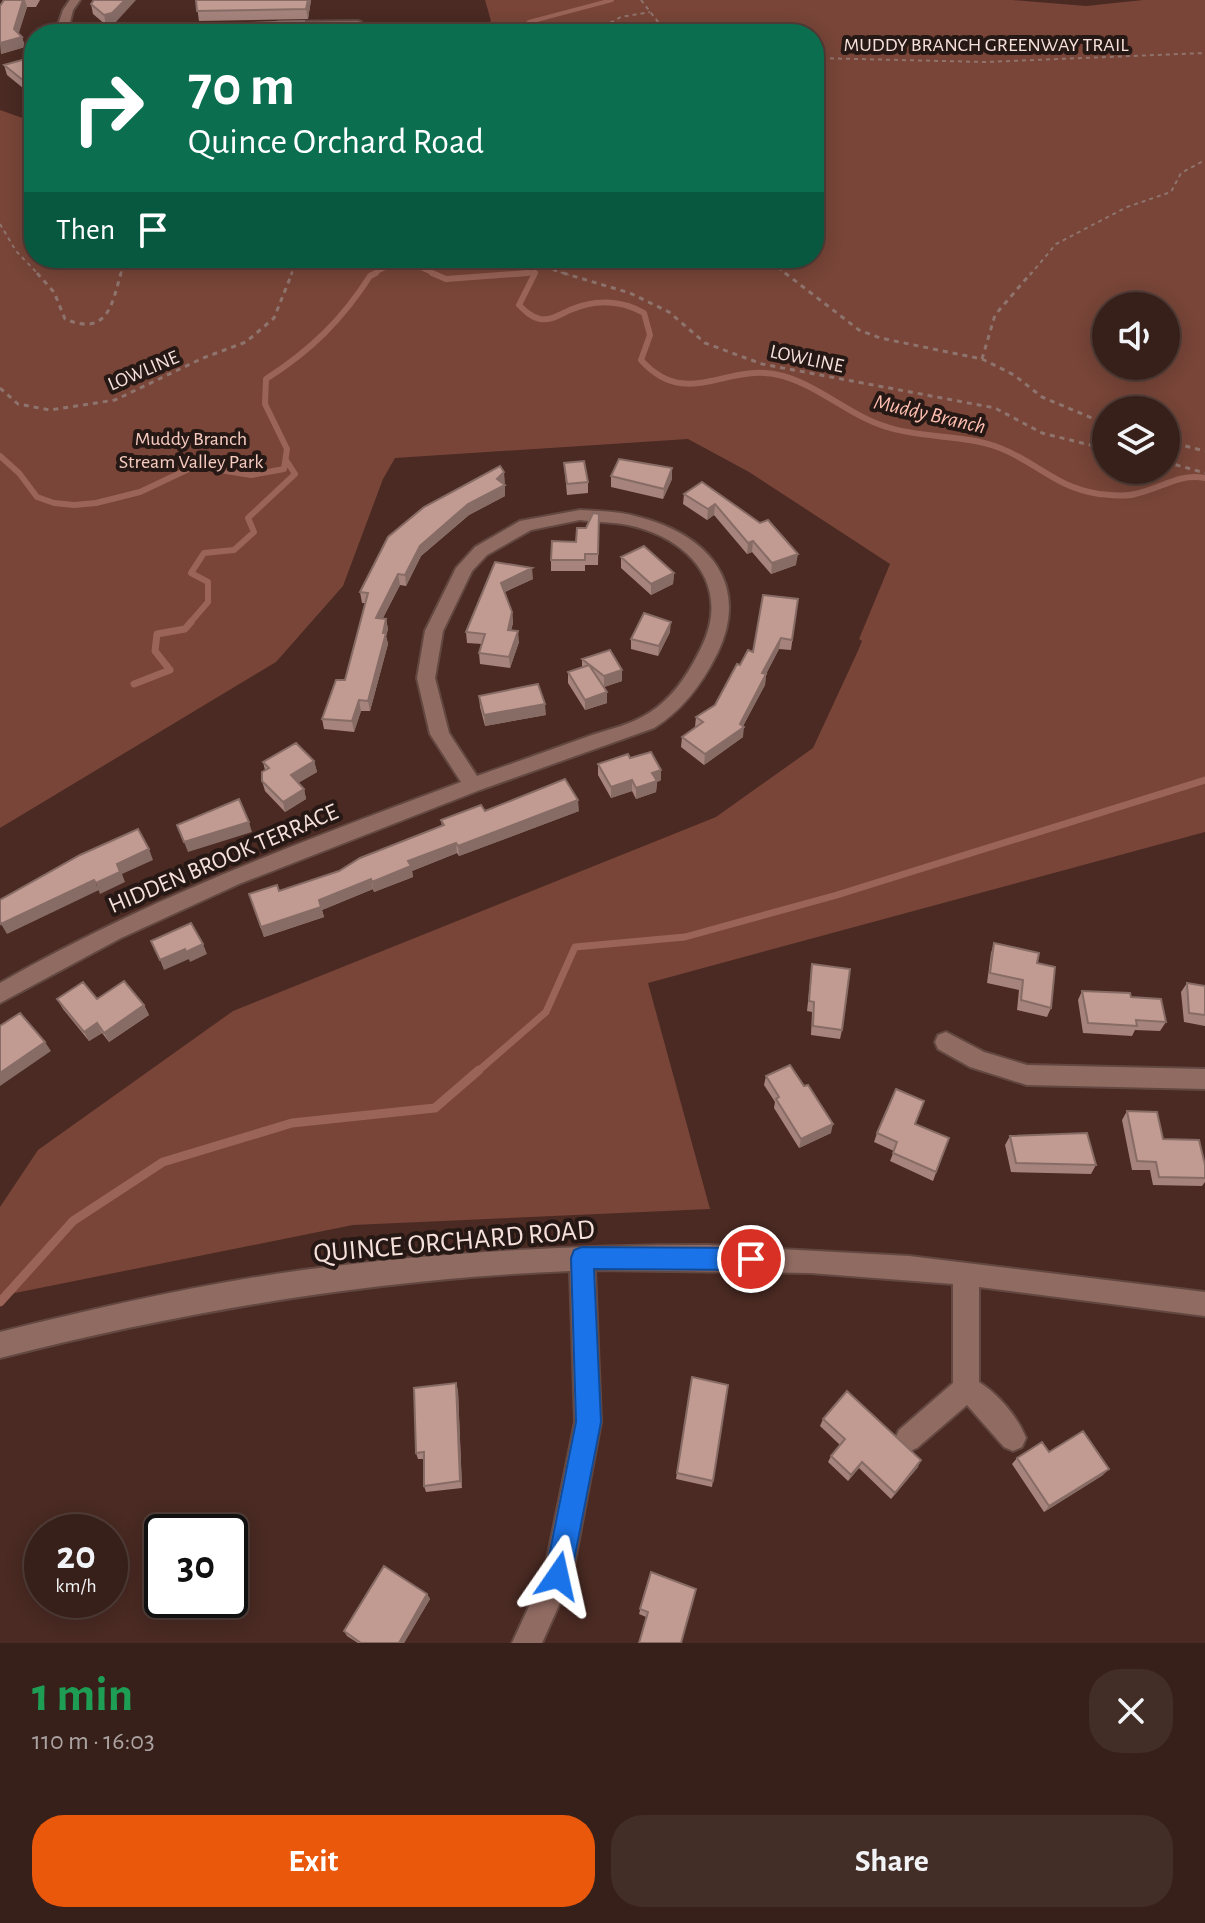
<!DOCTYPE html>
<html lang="en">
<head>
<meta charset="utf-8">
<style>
  body { margin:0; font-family:"Alegreya Sans",sans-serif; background:#432d27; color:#f1f3f6; height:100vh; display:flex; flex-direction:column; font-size:30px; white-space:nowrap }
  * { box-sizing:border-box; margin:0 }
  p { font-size:26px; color:#aba3a2 }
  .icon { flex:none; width:44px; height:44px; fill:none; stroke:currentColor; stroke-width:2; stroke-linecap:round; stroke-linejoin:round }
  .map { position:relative; height:1643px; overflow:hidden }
  .details { display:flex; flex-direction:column; background:#38201a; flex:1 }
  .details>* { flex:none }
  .hud { position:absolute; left:24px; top:24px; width:800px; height:244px; border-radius:32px; box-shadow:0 4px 20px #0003,0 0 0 2px #523e39; background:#0b6e4f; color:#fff; overflow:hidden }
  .tools { position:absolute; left:1092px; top:292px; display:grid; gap:16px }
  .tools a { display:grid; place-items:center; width:88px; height:88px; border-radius:50%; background:#38201a; box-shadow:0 4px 20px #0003,0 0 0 2px #523e39; font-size:40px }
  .speed { position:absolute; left:24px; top:1514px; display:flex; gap:16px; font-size:40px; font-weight:700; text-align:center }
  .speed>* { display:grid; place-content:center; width:104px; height:104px; border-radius:50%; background:#38201a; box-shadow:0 4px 20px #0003,0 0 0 2px #523e39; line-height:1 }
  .speed small { font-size:20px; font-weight:400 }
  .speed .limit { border:4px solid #111; border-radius:12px; background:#fff; color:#111 }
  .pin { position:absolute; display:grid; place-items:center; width:68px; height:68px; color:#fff; margin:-34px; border:4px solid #fff; border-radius:50%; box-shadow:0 2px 8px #0007 }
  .me { position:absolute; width:88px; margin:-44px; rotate:11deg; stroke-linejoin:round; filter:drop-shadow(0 0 6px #0008) }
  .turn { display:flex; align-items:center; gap:28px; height:168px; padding:0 32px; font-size:36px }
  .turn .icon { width:104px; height:104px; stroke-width:2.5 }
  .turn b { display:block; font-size:56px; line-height:68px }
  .then { display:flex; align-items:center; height:76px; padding:0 32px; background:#0003; gap:16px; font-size:30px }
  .round { display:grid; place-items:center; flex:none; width:84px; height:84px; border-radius:32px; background:#432d27 }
  .headline { display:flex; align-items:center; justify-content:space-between; height:136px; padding:0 32px }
  h1 { font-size:48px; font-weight:700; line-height:60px; color:#1e9e55 }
  .button { display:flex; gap:16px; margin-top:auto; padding:16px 32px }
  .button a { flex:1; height:92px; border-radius:32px; background:#ea580c; color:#fff; font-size:32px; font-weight:700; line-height:92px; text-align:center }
  .button a+a { background:#432d27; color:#f1f3f6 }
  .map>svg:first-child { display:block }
  .green { fill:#784538; fill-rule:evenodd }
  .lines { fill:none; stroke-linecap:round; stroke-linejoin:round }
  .stream-far3 { stroke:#9a6458; stroke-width:4 }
  .stream-far2 { stroke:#9a6458; stroke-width:6 }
  .stream-far1 { stroke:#9a6458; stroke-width:7 }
  .stream { stroke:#9a6458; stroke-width:9 }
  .minor-casing { stroke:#634841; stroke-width:4 }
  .path-far1 { stroke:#8f746d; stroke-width:2; stroke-dasharray:4 4; stroke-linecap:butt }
  .path { stroke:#8f746d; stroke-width:3; stroke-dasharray:5 5; stroke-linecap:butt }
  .minor { fill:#906b62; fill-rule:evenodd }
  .wall { fill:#a6847d }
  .shaded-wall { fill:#876c66 }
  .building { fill:#c19a91; stroke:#876c66; stroke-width:2 }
  .route { fill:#1a73e8; stroke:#114b97; stroke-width:2 }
  .labels { text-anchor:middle; stroke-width:8; stroke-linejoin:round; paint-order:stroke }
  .far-street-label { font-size:20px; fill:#f6e0db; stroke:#261814 }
  .far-park-label { font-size:20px; fill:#f6cbc0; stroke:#261814 }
  .far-water-label { font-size:22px; font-style:italic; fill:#ffbfb0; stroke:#261814 }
  .street-label { font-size:24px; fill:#f6e0db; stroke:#261814 }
  .near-street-label { font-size:28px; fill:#f6e0db; stroke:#261814 }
</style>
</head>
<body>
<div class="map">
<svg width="1205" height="1643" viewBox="0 0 1205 1643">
  <rect width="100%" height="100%" fill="#4a2a23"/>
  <path class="green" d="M485 0H1012L1086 6 1143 0H1205V832L648 983 710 1209 353 1225 0 1296V1207L38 1150 233 1011 716 817 813 748 857 653 862 641 859 639 890 564 749 472 688 439 395 458 383 479 343 586 276 662 0 828V110L34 122V258H814V34H468L491 21ZM1106 306H1166V366H1106ZM1166 410V470H1106V410Z"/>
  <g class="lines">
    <path class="stream-far3" d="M517 34 529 22 612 0
      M372 275C401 258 407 261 436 275
      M503 275 535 272 534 275"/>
    <path class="stream-far2" d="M432 273 446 279 528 273
      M535 273 519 305C525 311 531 317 540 319 551 321 561 314 570 310 595 299 621 300 644 313L650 335 641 360C688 412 727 360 783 376 821 387 850 416 887 427 923 439 965 434 1000 448 1038 463 1055 487 1099 494 1111 495 1124 497 1135 494 1161 489 1178 473 1205 478
      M0 456 19 473 37 497 54 503 74 505 96 503 140 492 195 466 251 475 284 469 287 449 265 404 266 379C310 351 342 320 370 276L376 273
      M189 624 208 602V582L191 573 204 553 234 550 254 532 248 518 295 474 286 460"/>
    <path class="stream-far1" d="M134 684 170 670 155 651 157 634 185 629 191 622
      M477 1072 546 1012 575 947 685 937 837 895 1205 780"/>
    <path class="stream" d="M0 1302 73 1221 163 1162 292 1123 435 1108 479 1070"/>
    <g class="minor-casing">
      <path id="minor" d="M70 0H80L73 10 67 34H55L63 10Z
        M357 21 361 22V26L278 28 272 25 278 22Z
        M222 24 226 25V29L132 34 138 31Z
        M580 510C598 511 617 511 635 516 706 533 752 582 717 654 702 684 683 710 654 728L480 790 239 884 121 938 0 1003V983C146 899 303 841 461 782L430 734 417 678 425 631 456 568 475 547 520 521ZM580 520C596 522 613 522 628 525 690 538 732 586 701 648 689 673 673 698 649 713 632 724 611 729 592 735 554 749 516 762 477 776L449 733 435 678 443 631 472 571 487 555 531 530Z
        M946 1032 984 1052 1027 1065 1205 1069V1089L1027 1085 970 1067 938 1049 935 1042 938 1035Z
        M708 1245 909 1256 1205 1292V1316L979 1287V1382C998 1394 1018 1417 1026 1438L1022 1447 1013 1451 1004 1447 967 1405 917 1448 908 1452 899 1448 895 1439 899 1430 953 1383V1284L810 1273 595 1270 601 1422 572 1576 542 1643H512L544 1574 575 1422 570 1271C376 1279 188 1310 0 1358V1332C100 1307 201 1284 303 1270 438 1252 572 1245 708 1245Z"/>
    </g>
    <path class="path-far1" d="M641 0 662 27
      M589 34 621 17 650 12
      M641 34 668 26 696 34
      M814 58 985 62 1205 53
      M0 224 16 251 39 275
      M515 258 569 275
      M766 258 787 275
      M120 275 128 258
      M291 275 298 258
      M1030 275 1056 244 1127 207 1171 192 1181 173 1205 160"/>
    <path class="path" d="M37 273 54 292 65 319C108 337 112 304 121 273
      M563 273 630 293 669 312 705 343 762 364 995 408 1042 433 1106 449
      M785 273 859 330 880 338 982 359 1014 375 1042 397 1106 424
      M982 359 995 315 1031 273
      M0 388 18 404 50 410 115 400 203 358 246 342 274 318 292 273
      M1166 441 1205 451
      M1166 462 1205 473"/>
    <use href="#minor" class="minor"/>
  </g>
  <path class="wall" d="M4 0H40L36 7H27L18 34 22 37 25 47 1 54 0 6Z
    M196 0H311L308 19 199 21Z
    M91 4 115 23 106 25 93 14Z
    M34 62V97L7 75 4 65Z
    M564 463 588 482V493L567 495Z
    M672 468V479L663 499 611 487V476Z
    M702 482 796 565 771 574 752 552 747 554 714 515 707 520 683 504 684 494Z
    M505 483 504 484 505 496 469 515 421 556 406 586 400 585 383 618 386 619 388 629 386 636 388 644 370 711H361L354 732 324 729 322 719 345 680 365 603H362L360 592Z
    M599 514 598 565H585V571H551V560L576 542 586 528Z
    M621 557 674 573 673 584 651 595 621 568Z
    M495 562 533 579 505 592 512 612 513 623 511 630 519 642 510 668 480 664 479 653 482 644 467 643 466 632Z
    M798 599 791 650 779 649 766 674 765 685 743 726V737L704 765 681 747 682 737 695 727 696 717 715 705 740 665 753 652Z
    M670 632 658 656 631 649V639Z
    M582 659 622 681 604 687 602 685 607 692V703L585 710 568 683V672L582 668Z
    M479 696 546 715 485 726 480 707Z
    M630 758 661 770V780L657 782 656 792 636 799 632 791 611 798 598 775V764Z
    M314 761 317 772 298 783 304 789 306 799 285 812 265 791 262 781 265 770 263 762Z
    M485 811H579L459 856 457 853 412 871 413 877 374 892 373 889 322 910 324 917 264 937 249 894 279 891 339 871 442 826 441 820Z
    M994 943 1037 963 1051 1008 1047 1017 1017 1010 1019 990 987 983 991 953Z
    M812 964 842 1030 840 1039 811 1035 812 1012 807 1011Z
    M1187 983 1205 986V1026L1184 1022 1181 992Z
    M1082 991 1131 997 1166 1022 1160 1031 1135 1030 1132 1036 1083 1033 1078 1000Z
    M57 999H97L144 1005 149 1015 109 1042 102 1033 89 1041 63 1009Z
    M766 1076 831 1133 799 1148 774 1108 775 1102 764 1085Z
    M1127 1111 1163 1139 1205 1165V1182L1202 1186 1153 1185 1150 1170H1132L1122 1120Z
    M916 1124 949 1138 933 1181 890 1161 894 1151 874 1142 877 1133Z
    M1010 1136 1096 1165 1091 1174 1011 1172 1005 1145Z
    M692 1377 728 1385 712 1487 676 1479Z
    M456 1383 458 1391 462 1488 426 1492 424 1486V1459H418L416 1453Z
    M823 1419 918 1467 891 1499 859 1468 848 1481 828 1462 831 1456 840 1445 820 1426Z
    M1049 1452 1103 1475 1044 1512 1012 1464 1017 1458Z
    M651 1572 681 1643 646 1617 639 1614Z
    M427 1594 430 1599 404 1643H358L347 1636 344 1631Z"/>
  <path class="shaded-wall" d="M23 0H25L27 7 17 39 22 37 25 47 1 54 0 43 14 29Z
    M125 0H136L115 23 106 25 104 15Z
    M308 0H311L308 19 306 9Z
    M672 468V479L663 499 664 489Z
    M504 472 505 483 501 487 505 485V496L469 515 421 556 406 586 405 575 420 546Z
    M715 504 714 515 707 520 708 509Z
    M753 541 752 552 747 554 748 543Z
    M798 554 796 565 771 574 772 563Z
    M532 568 533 579 502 593 501 583Z
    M674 573 673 584 651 595V584Z
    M398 574 400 585 377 629 376 618Z
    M512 612 513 623 509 640 508 630Z
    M386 619 388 629 386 636 388 644 370 711 368 701Z
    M671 622 670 632 658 656 659 646Z
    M518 631 519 642 510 668 509 657Z
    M781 638 779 649 766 674 765 685 742 728 744 727 743 737 704 765 705 754 740 724 762 673Z
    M622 670V681L604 687V676Z
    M607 692V703L585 710V700Z
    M359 700 361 711 354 732 352 721Z
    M545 704 546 715 485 726 484 715Z
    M314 761 317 772 293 786 291 775Z
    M661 770V780L657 782 656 792 636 799V788L652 773Z
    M632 780V791L611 798V787Z
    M304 789 306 799 285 812 283 802Z
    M578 800 579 811 459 856 458 846Z
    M249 822 252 832 188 852 184 842Z
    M456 843 457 853 412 871 413 877 374 892 372 882 408 861Z
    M149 849 153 860 122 874 125 882 100 894 96 883 117 864Z
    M371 879 373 889 322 910 324 917 264 937 261 927 319 900Z
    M94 880 99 890 7 934 1 924Z
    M203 944 207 954 190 962 186 952Z
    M185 949 189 959 164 970 160 960Z
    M144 1005 149 1015 109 1042 104 1033Z
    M97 1023 102 1033 89 1041 84 1032Z
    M45 1042 51 1051 0 1086V1073Z
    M833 1124 831 1133 799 1148 801 1139Z
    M456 1383 458 1391 462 1488 460 1481Z
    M921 1460 918 1467 891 1499 895 1493Z
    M862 1462 859 1468 848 1481 851 1475Z
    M1109 1469 1103 1475 1044 1512 1049 1506Z
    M427 1594 430 1599 404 1643H399Z"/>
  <path class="building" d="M4 0H23L14 29 22 37 0 43V6Z
    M94 0H125L112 13 104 15 91 4Z
    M196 0H308L306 9 197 11Z
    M304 21 302 34H198L197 25Z
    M29 58 34 62V89L4 65Z
    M619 459 672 468 664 489 611 476Z
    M584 461 588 482 567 484 564 463Z
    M500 466 504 472 497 479 505 485 468 504 420 546 405 575 398 574 376 618 386 619 383 633H386L368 701 359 700 352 721 322 719 336 680H345L368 593 360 592 388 537 424 507Z
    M702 482 760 523 768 520 798 554 772 563 753 541 748 543 715 504 708 509 684 494Z
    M593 513 599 514 598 554H585V560H551L552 541 576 542 577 528H586Z
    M644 546 674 573 651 584 621 557Z
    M495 562 532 568 501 583 512 612 508 630 518 631 509 657 479 653 485 634 466 632Z
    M763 595 798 599 792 640 781 638 762 673 766 674 740 724 744 727 705 754 682 737 703 722 696 717 715 705 737 664 740 665 748 650 753 652Z
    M644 613 671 622 659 646 631 639Z
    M610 650 622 670 604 676 582 659Z
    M589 665 607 692 585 700 568 672Z
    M538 684 545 704 484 715 479 696Z
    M296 743 314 761 291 775 304 789 283 802 262 781V772L269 768 263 762Z
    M651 752 661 770 652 773 657 781 636 788 632 780 611 787 598 764 628 754 630 758Z
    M565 779 578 800 458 846 456 843 408 861 411 866 372 882 371 879 319 900 321 907 261 927 249 894 277 885 279 891 339 871 360 858 444 825 441 820 481 805 485 811Z
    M239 799 249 822 184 842 177 825Z
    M138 829 149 849 117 864 120 872 96 883 94 880 1 924 0 921V900L80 855Z
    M191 923 203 944 186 952 185 949 160 960 151 941Z
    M994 943 1039 953 1037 963 1055 967 1051 1008 1021 1000 1023 980 990 973Z
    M812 964 850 969 842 1030 813 1026 814 1002 809 1001Z
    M124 981 144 1005 104 1033 97 1023 84 1032 57 999 83 982 97 999Z
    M1187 983 1205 986V1015L1189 1013Z
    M1082 991 1130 993 1131 997 1161 999 1166 1022 1136 1020 1137 1026 1088 1023Z
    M20 1013 45 1042 0 1073V1026Z
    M790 1065 804 1086 808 1085 833 1124 801 1139 776 1099 779 1097 766 1076Z
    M896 1089 924 1101 915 1124 949 1138 936 1172 893 1153 897 1142 877 1133Z
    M1127 1111 1157 1112 1163 1139 1199 1140 1205 1165V1178L1159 1177 1156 1162 1137 1161Z
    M1087 1133 1096 1165 1016 1163 1010 1136Z
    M692 1377 728 1385 713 1481 677 1473Z
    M456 1383 460 1481 424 1486V1452L416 1453 414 1388Z
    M847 1391 921 1460 895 1493 862 1462 851 1475 831 1456 845 1439 823 1419Z
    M1083 1431 1109 1469 1049 1506 1017 1458 1042 1442 1049 1452Z
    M384 1566 427 1594 399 1643H361L344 1631Z
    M651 1572 696 1589 681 1643H639L648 1612 640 1609Z"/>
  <path class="route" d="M582 1247 751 1248 759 1251 763 1259 759 1267 751 1270 594 1269 601 1422 571 1576 567 1585 558 1589 549 1585 545 1576 576 1422 571 1258 574 1250Z"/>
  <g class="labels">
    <g class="far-street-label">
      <text x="986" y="51">MUDDY BRANCH GREENWAY TRAIL</text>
      <text transform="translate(807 358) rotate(12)" y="7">LOWLINE</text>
      <text transform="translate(143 370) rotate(-23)" y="7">LOWLINE</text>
    </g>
    <g class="far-park-label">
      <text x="191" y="445">Muddy Branch<tspan x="191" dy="23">Stream Valley Park</tspan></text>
    </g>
    <g class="far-water-label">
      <text transform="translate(930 413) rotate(13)" y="8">Muddy Branch</text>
    </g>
    <g class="street-label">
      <text transform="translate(223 858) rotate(-23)" y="8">HIDDEN BROOK TERRACE</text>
    </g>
    <g class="near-street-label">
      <text transform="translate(454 1240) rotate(-5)" y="10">QUINCE ORCHARD ROAD</text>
    </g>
  </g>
</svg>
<div class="tools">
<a><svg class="icon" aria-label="sound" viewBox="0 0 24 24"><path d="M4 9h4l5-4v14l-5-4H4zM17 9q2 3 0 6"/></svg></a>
<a><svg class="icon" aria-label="layers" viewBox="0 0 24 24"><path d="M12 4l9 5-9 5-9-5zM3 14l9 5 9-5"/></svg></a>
</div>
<div class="speed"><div>20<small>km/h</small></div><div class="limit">30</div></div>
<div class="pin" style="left:751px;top:1259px;background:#d93025"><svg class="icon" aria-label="arrive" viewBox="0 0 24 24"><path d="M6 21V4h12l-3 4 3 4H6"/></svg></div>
<svg class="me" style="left:558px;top:1576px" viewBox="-20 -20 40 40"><path d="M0-17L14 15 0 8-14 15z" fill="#1a73e8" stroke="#fff" stroke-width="4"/></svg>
<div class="hud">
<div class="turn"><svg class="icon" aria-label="right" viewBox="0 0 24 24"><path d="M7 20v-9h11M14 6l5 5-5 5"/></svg><div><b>70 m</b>Quince Orchard Road</div></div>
<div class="then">Then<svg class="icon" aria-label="arrive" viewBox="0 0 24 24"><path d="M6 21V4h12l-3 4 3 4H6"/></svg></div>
</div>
</div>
<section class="details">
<div class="headline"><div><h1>1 min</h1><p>110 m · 16:03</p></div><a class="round"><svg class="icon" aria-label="close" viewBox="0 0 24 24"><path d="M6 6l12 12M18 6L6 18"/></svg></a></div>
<div class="button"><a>Exit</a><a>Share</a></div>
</section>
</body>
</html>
